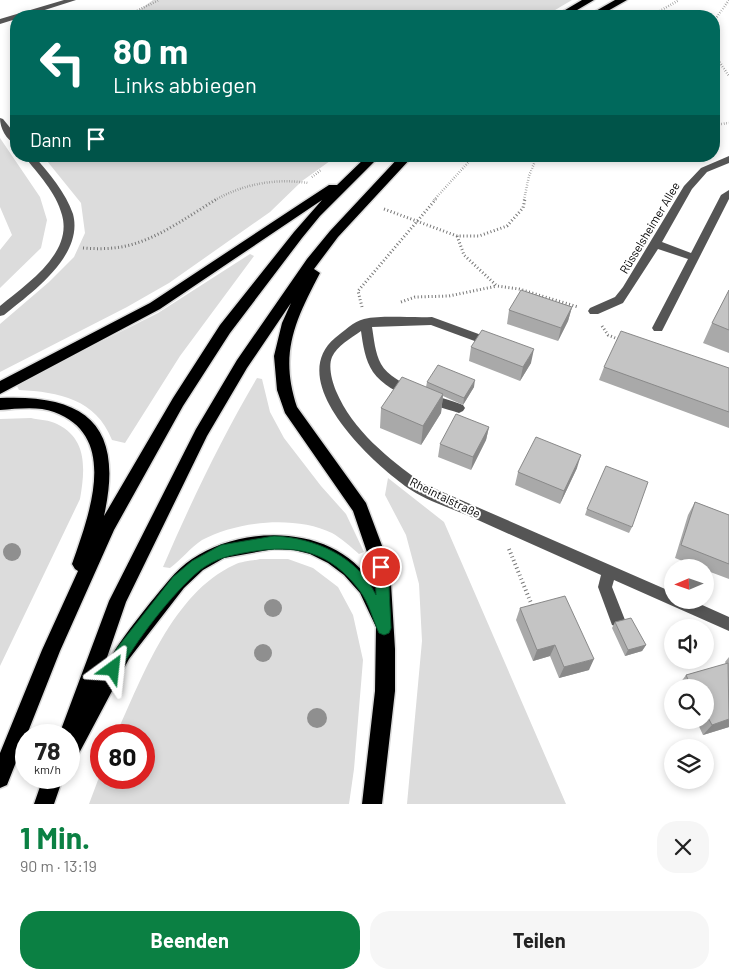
<!DOCTYPE html>
<html lang="de">
<head>
<meta charset="utf-8">
<style>
  body { margin:0; font-family:Barlow,sans-serif; background:#f6f6f6; color:#222; height:100vh; display:flex; flex-direction:column; font-size:19px; white-space:nowrap }
  * { box-sizing:border-box; margin:0 }
  p { font-size:16px; color:#767676 }
  .icon { flex:none; width:28px; height:28px; fill:none; stroke:currentColor; stroke-width:2; stroke-linecap:round; stroke-linejoin:round }
  .map { position:relative; height:804px; overflow:hidden }
  .side { display:flex; flex-direction:column; background:#fff; flex:1 }
  .side>* { flex:none }
  .banner { position:absolute; left:10px; top:10px; width:710px; height:152px; border-radius:20px; box-shadow:0 2px 8px #0003; background:#00695c; color:#fff; overflow:hidden }
  .needle { width:32px; rotate:268deg }
  .buttons { position:absolute; left:664px; top:559px; display:grid; gap:10px }
  .buttons a { display:grid; place-items:center; width:50px; height:50px; border-radius:50%; background:#fff; box-shadow:0 2px 8px #0003; font-size:25px }
  .speed { position:absolute; left:15px; top:724px; display:flex; gap:10px; font-size:25px; font-weight:700; text-align:center }
  .speed>* { display:grid; place-content:center; width:65px; height:65px; border-radius:50%; background:#fff; box-shadow:0 2px 8px #0003; line-height:1 }
  .speed small { font-size:12px; font-weight:400 }
  .speed .limit { border:8px solid #d22; background:#fff; color:#111 }
  .pin { position:absolute; display:grid; place-items:center; width:42px; height:42px; color:#fff; margin:-21px; border:2px solid #fff; border-radius:50%; box-shadow:0 1px 5px #0007 }
  .me { position:absolute; width:55px; margin:-28px; rotate:30deg; stroke-linejoin:round; filter:drop-shadow(0 0 4px #0008) }
  .turn { display:flex; align-items:center; gap:18px; height:105px; padding:0 20px; font-size:22px }
  .turn .icon { width:65px; height:65px; stroke-width:2.5 }
  .turn b { display:block; font-size:35px; line-height:42px }
  .then { display:flex; align-items:center; height:48px; padding:0 20px; background:#0003; gap:10px; font-size:19px }
  .round { display:grid; place-items:center; flex:none; width:52px; height:52px; border-radius:20px; background:#f6f6f6 }
  .headline { display:flex; align-items:center; justify-content:space-between; height:85px; padding:0 20px }
  h1 { font-size:30px; font-weight:700; line-height:38px; color:#0b8043 }
  .button { display:flex; gap:10px; margin-top:auto; padding:10px 20px }
  .button a { flex:1; height:58px; border-radius:20px; background:#0b8043; color:#fff; font-size:20px; font-weight:700; line-height:58px; text-align:center }
  .button a+a { background:#f6f6f6; color:#222 }
  .map>svg:first-child { display:block }
  .green { fill:#dcdcdc }
  .lines { fill:none; stroke-linecap:round; stroke-linejoin:round }
  .highway-casing { stroke:#dbdbdb; stroke-width:3 }
  .path-far2 { stroke:#777; stroke-width:2.5; stroke-dasharray:0.5 2; stroke-linecap:butt }
  .path-far1 { stroke:#777; stroke-width:3; stroke-dasharray:1 2.5; stroke-linecap:butt }
  .path { stroke:#777; stroke-width:4; stroke-dasharray:1 3; stroke-linecap:butt }
  .minor { fill:#555; fill-rule:evenodd }
  .highway { fill:#000; fill-rule:evenodd }
  .tree { fill:#8f8f8f }
  .wall { fill:#a9a9a9 }
  .shaded-wall { fill:#898989 }
  .building { fill:#c4c4c4; stroke:#898989 }
  .route { fill:#0b8043; stroke:#07532c }
  .labels { text-anchor:middle; stroke-width:4; stroke-linejoin:round; paint-order:stroke }
  .street-label { font-size:12px; fill:#000; stroke:#fff }
</style>
</head>
<body>
<div class="map">
<svg width="729" height="804" viewBox="0 0 729 804">
  <rect width="100%" height="100%" fill="#fff"/>
  <path class="green" d="M153 0H572L545 16H116L139 10Z
    M0 138 40 197 47 220 41 248 0 288V250L12 235 0 207Z
    M43 156H337L302 181 270 212 169 283 127 307 0 372V324L49 282 74 257 85 233 81 203Z
    M250 254 254 256 180 356 125 443 112 440C96 399 59 392 19 390L16 384 158 313Z
    M257 378 262 379 270 412 284 438 321 486 346 514 364 552 359 554C351 547 341 538 332 533 295 515 237 521 202 540 191 547 181 560 170 568L163 567C191 502 221 439 257 378Z
    M31 418C39 420 50 420 57 424 88 439 85 470 80 499L0 666V419Z
    M388 478 444 522 566 804H407L422 641 419 584 406 535 385 495Z
    M260 559H288L313 568 338 587 353 615 363 660 354 769 349 804H89L101 772V778H144V735H116C142 677 173 593 234 565 242 561 252 561 260 559Z"/>
  <g class="lines">
    <g class="highway-casing">
      <path id="highway" d="M582 0H594L567 16H555Z
        M615 0H627L599 16H587Z
        M367 156H380L320 216 302 238 230 333 183 406 114 530 60 651 7 785 0 788V753L42 650 78 571 75 569 72 564C89 515 120 436 54 412 38 406 17 409 0 410V398C88 394 124 427 104 516L173 398 220 325 294 232 322 200 160 309 0 394V381L150 303 306 200 329 185H337Z
        M400 156H413L338 237 314 269 320 273C295 321 279 353 297 407L366 503 390 567 395 649V691L382 804H362L375 691 376 627 360 593 344 575 328 563 310 554 294 550 274 549 224 558 203 570 184 588 129 659 76 759 69 762V735H59L109 601 196 429 237 360 307 259 330 231ZM291 303 282 323 274 356 277 390 285 413 353 511 372 567 373 585C337 525 245 523 192 559 175 570 163 588 150 603 132 626 115 647 102 672L126 602 207 436 247 368Z
        M43 778H63L54 804H34Z"/>
    </g>
    <path class="path-far2" d="M126 16 159 0
      M651 16 679 0
      M714 21 729 0
      M714 54 729 76
      M714 125 729 123
      M312 177 321 170
      M215 200C244 184 275 178 308 183
      M434 200 474 156
      M524 200 529 176 537 156"/>
    <path class="path-far1" d="M384 209 457 236H479L507 226 523 208 525 199
      M457 236 464 255 497 286 519 289 578 307
      M83 248C96 249 109 249 121 247 156 241 188 216 217 199
      M401 302 415 297 449 296 497 286
      M362 307 358 291 436 199
      M602 326 608 335 620 340"/>
    <path class="path" d="M509 549 533 608"/>
    <path class="minor" d="M64 0H76L26 16H16V19L0 24V19Z
      M0 118 3 119 16 135V144C6 140 0 128 0 118Z
      M24 156H34C49 173 66 193 73 214 84 256 31 293 4 315L0 316V306C25 285 73 254 62 215 56 192 38 174 24 156Z
      M729 156V163L707 172 692 189 662 242 691 253 721 195 729 190V199L662 331H654L652 328 688 259 658 249 623 303 598 314H590L588 311 590 308 615 297 623 287 684 186 701 168Z
      M432 317 495 340 497 343 491 347 431 325 372 327C374 339 375 353 381 364 394 387 440 396 463 405L465 408 463 411 459 413C432 404 391 397 373 372 365 360 363 345 361 331 351 338 337 346 332 357 328 367 332 381 336 391 353 431 388 458 422 483L672 592V600H691L729 617V631L614 580 612 587 625 620 622 625 617 627 612 625 598 587 601 575C557 555 513 536 469 516 450 508 428 501 411 490 374 465 283 382 335 338 343 332 354 321 364 319 382 315 412 318 432 317Z"/>
    <use href="#highway" class="highway"/>
  </g>
  <g class="tree">
    <circle cx="12" cy="552" r="9"/>
    <circle cx="273" cy="608" r="9"/>
    <circle cx="263" cy="653" r="9"/>
    <circle cx="317" cy="718" r="10"/>
  </g>
  <path class="wall" d="M729 290V353L703 343 712 323Z
    M572 307 568 321 558 341 507 324 509 310Z
    M471 347 531 363 520 381 469 361Z
    M604 367 729 368V428L599 380Z
    M427 382 474 387 463 405 443 396 441 413 421 445 380 428 381 408 426 387Z
    M489 427 486 440 471 470 438 457 440 444Z
    M577 468 560 504 515 485 518 472Z
    M695 502 729 515V579L705 570V568H700L675 558 688 515Z
    M587 509 632 527 629 533 585 515Z
    M520 608 589 670 559 678 550 656 533 661 516 620Z
    M615 622 646 645 642 651 625 656 612 628Z
    M729 657V727L703 735 696 720H705V688H679L678 686 686 675 726 664 725 662Z"/>
  <path class="shaded-wall" d="M572 307 568 321 558 341 561 328Z
    M534 349 531 363 520 381 523 367Z
    M475 380 474 387 463 405 464 398Z
    M443 394 441 413 421 445 423 426Z
    M489 427 486 440 471 470 473 457Z
    M581 455 577 468 560 504 564 491Z
    M555 645 550 656 533 661 537 650Z
    M646 645 642 651 625 656 628 650Z
    M594 659 589 670 559 678 564 667Z
    M729 719V727L703 735 712 725Z"/>
  <path class="building" d="M521 290 572 307 561 328 509 310Z
    M729 290V330L712 323Z
    M482 330 534 349 523 367 471 347Z
    M621 331 729 368V412L604 367Z
    M438 365 475 380 464 398 427 382Z
    M402 377 443 394 423 426 381 408Z
    M456 414 489 427 473 457 440 444Z
    M536 437 581 455 564 491 518 472Z
    M606 466 648 482 632 527 587 509Z
    M695 502 729 515V564L681 545Z
    M565 596 594 659 564 667 555 645 537 650 520 608Z
    M631 618 646 645 628 650 615 622Z
    M728 663 729 719 712 725 705 712V688H692L686 675Z"/>
  <path class="route" d="M274 536C315 538 357 556 376 595L375 567 376 563 381 561 386 563 388 567 391 628 389 633 384 635 379 633C373 620 369 603 360 591 330 551 297 544 249 552 231 555 216 558 200 570 173 592 134 643 118 674L113 676 108 674 106 669 117 648 173 577 192 561 221 545Z"/>
  <g class="labels">
    <g class="street-label">
      <text transform="translate(650 228) rotate(-59)" y="4">Rüsselsheimer Allee</text>
      <text transform="translate(445 498) rotate(26)" y="4">Rheintalstraße</text>
    </g>
  </g>
</svg>
<div class="buttons">
<a><svg class="needle" viewBox="-14 -14 28 28"><path d="M0-13l5 13h-10z" fill="#e53935"/><path d="M0 13l5-13h-10z" fill="#767676"/></svg></a>
<a><svg class="icon" aria-label="sound" viewBox="0 0 24 24"><path d="M4 9h4l5-4v14l-5-4H4zM17 9q2 3 0 6"/></svg></a>
<a><svg class="icon" aria-label="search" viewBox="0 0 24 24"><circle cx="10" cy="10" r="6"/><path d="M15 15l6 6"/></svg></a>
<a><svg class="icon" aria-label="layers" viewBox="0 0 24 24"><path d="M12 4l9 5-9 5-9-5zM3 14l9 5 9-5"/></svg></a>
</div>
<div class="speed"><div>78<small>km/h</small></div><div class="limit">80</div></div>
<div class="pin" style="left:381px;top:567px;background:#d93025"><svg class="icon" aria-label="arrive" viewBox="0 0 24 24"><path d="M6 21V4h12l-3 4 3 4H6"/></svg></div>
<svg class="me" style="left:113px;top:669px" viewBox="-20 -20 40 40"><path d="M0-17L14 15 0 8-14 15z" fill="#0b8043" stroke="#fff" stroke-width="4"/></svg>
<div class="banner">
<div class="turn"><svg class="icon" aria-label="left" viewBox="0 0 24 24"><path d="M17 20v-9H6M10 6l-5 5 5 5"/></svg><div><b>80 m</b>Links abbiegen</div></div>
<div class="then">Dann<svg class="icon" aria-label="arrive" viewBox="0 0 24 24"><path d="M6 21V4h12l-3 4 3 4H6"/></svg></div>
</div>
</div>
<section class="side">
<div class="headline"><div><h1>1 Min.</h1><p>90 m · 13:19</p></div><a class="round"><svg class="icon" aria-label="close" viewBox="0 0 24 24"><path d="M6 6l12 12M18 6L6 18"/></svg></a></div>
<div class="button"><a>Beenden</a><a>Teilen</a></div>
</section>
</body>
</html>
